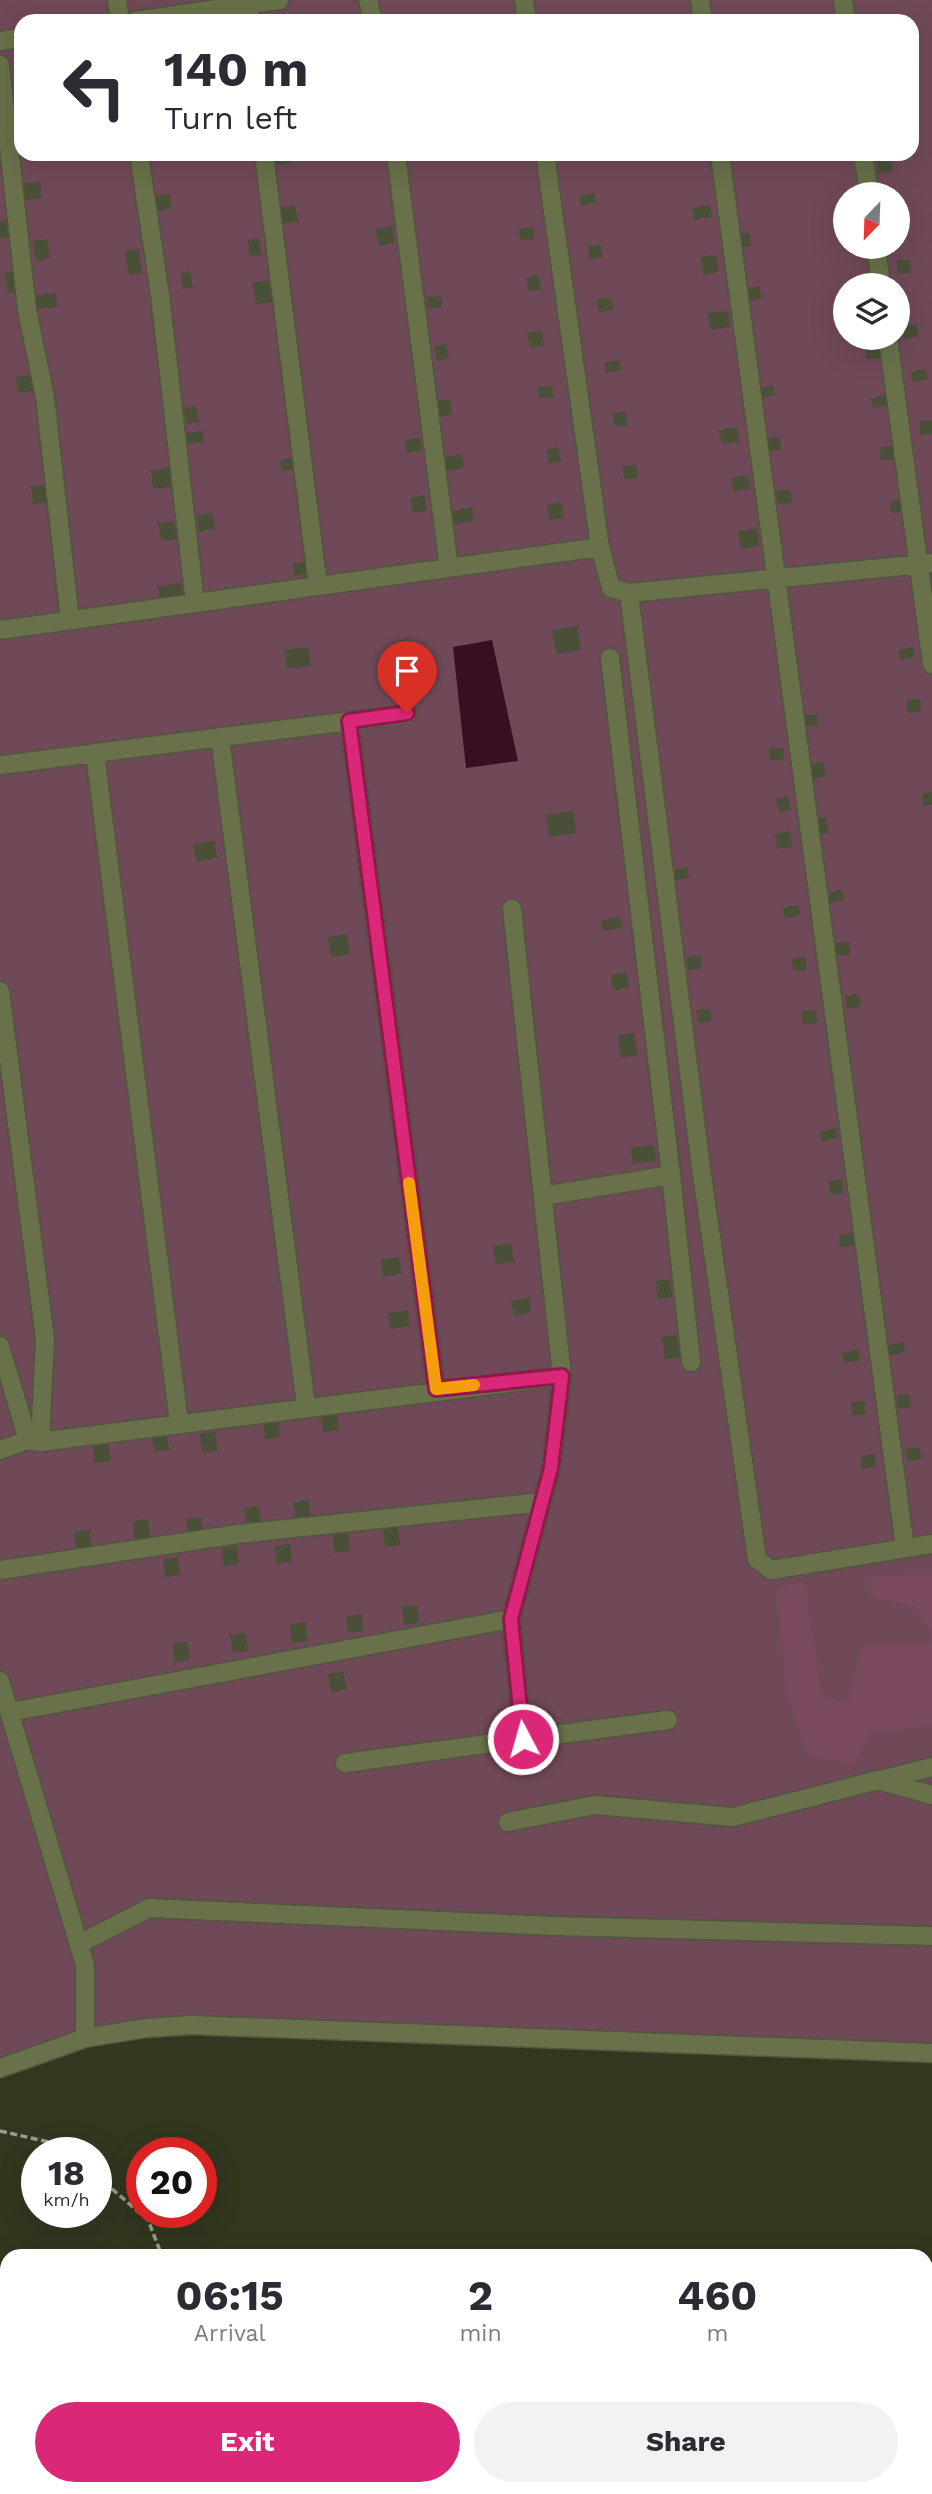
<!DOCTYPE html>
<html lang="en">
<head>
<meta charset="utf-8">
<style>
  body { margin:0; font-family:"Work Sans",sans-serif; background:#f2f2f3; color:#2b2b33; height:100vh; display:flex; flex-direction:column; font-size:26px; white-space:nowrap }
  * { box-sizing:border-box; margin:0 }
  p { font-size:23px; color:#7c7c81 }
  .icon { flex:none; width:38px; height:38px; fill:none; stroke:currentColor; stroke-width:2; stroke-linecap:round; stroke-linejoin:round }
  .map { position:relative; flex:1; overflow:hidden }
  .sheet { position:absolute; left:0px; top:2249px; width:933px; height:247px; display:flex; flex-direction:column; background:#fff; border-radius:21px 21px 0 0; box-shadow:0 7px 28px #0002 }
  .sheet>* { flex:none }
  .banner { position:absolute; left:14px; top:14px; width:905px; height:147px; border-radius:21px; box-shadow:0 7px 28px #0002; background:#fff; color:#2b2b33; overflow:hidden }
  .needle { width:46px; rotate:203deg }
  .fabs { position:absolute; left:833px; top:182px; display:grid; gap:14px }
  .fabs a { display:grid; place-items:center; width:77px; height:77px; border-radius:50%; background:#fff; box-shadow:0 7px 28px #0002; font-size:35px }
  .speed { position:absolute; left:21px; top:2137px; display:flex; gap:14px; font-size:35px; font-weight:700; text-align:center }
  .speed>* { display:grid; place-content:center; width:91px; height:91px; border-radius:50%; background:#fff; box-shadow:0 7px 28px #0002; line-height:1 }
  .speed small { font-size:18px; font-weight:400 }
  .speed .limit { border:10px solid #d22; background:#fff; color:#111 }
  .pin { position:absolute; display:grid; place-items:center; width:60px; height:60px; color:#fff; margin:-72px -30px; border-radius:50% 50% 50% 0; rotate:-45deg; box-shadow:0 0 7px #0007 }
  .pin .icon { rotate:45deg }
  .me { position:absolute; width:77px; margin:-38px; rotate:354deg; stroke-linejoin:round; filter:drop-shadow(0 0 5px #0008) }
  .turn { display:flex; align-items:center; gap:24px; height:147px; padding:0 35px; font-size:32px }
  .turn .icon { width:91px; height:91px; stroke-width:2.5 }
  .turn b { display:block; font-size:49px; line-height:60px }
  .eta { display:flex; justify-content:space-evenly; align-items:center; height:119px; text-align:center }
  .eta b { font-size:42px; font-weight:700; line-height:49px }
  .action { display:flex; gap:14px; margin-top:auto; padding:14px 35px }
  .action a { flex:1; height:80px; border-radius:42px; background:#db2777; color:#fff; font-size:28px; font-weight:700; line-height:80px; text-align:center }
  .action a+a { background:#f2f2f3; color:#2b2b33 }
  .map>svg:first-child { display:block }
  .green { fill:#704958; fill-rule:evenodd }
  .forest { fill:#79495d }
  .water { fill:#380f22 }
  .building { fill:#4a4f37 }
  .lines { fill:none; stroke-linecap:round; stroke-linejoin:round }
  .minor-casing { stroke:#50553f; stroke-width:21 }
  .path { stroke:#999d8b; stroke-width:3.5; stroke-dasharray:7 3.5; stroke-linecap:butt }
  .minor { stroke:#69714a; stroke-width:18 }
  .route-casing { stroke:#8e194d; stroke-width:18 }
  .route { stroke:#db2777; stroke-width:12 }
  .slow { stroke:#f59e0b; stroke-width:12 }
</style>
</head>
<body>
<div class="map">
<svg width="932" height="2494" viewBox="0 0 932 2494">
  <rect width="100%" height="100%" fill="#323720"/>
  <path class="green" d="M0 0H932V2053L146 2028 0 2068ZM21 21H912V154H21ZM845 194H898V247H845ZM845 285H898V338H845Z"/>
  <path class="forest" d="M932 1574V1636L916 1607 871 1597 870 1576Z
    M804 1582 823 1698 848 1702 863 1645 932 1643V1725L868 1734 855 1763 807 1756 787 1693 776 1588Z"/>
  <path class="water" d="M492 640 518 761 466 768 453 647Z"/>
  <path class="building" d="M275 154H289L290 163 277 165Z
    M891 159 892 172 878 173 877 161Z
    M40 182 41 198 25 200 24 183Z
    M594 193 596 203 581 206 579 196Z
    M169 194 172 209 155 211 152 196Z
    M295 205 298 221 283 224 280 208Z
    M710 205 712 217 694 220 692 207Z
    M10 220 12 237 0 238V221Z
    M392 226 395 243 379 246 376 228Z
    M534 227V239L520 240 519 228Z
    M750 233 751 247H737L736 234Z
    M259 238 262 255 250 257 248 240Z
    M47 239 50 258 36 261 33 241Z
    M601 245 602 258 589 259 588 246Z
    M139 249 142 273 129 275 125 251Z
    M716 255 719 272 704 275 701 257Z
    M897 260H910L911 273 897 274Z
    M16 271 18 292 8 293 5 272Z
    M190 271 193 288 183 289 181 273Z
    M538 275 541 289 529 292 526 278Z
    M269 280 272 302 256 304 252 283Z
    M760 286 761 299 747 300 746 288Z
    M56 293 57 307 36 309 34 295Z
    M441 296 442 308H428L427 297Z
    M611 298 613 310 599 312 597 299Z
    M728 311 730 327 710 330 707 313Z
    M917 324 918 337 904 339 903 326Z
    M542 331 544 346 530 348 527 333Z
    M446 344 449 358 437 361 434 346Z
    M879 345 880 358 866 359 865 347Z
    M619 360 621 370 606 373 604 363Z
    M926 369 928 379 913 382 911 372Z
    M32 375 33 391 18 393 16 377Z
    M773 385 775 395 760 398 758 389Z
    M552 386 553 398H539L538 387Z
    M887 395 889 405 873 408 871 398Z
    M450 399 452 415 437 417 435 401Z
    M196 406 199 422 187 424 184 408Z
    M626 412 627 426H614L613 413Z
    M920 421H932V434L920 435Z
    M737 427 740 442 722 444 719 430Z
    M203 431 204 442 188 444 186 433Z
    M780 437 781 450 767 451V438Z
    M420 438 422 451 407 453 404 440Z
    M894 446 895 460H881L880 447Z
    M558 447 561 461 549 464 546 450Z
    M462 454 464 468 446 471 443 457Z
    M293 458 294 469 282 471 280 460Z
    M636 465 638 478 624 479 622 466Z
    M169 468 171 487 153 489 151 470Z
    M748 475 750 489 733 491 731 478Z
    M46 485 47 502 33 504 31 486Z
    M790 490 792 503 778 504 776 491Z
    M425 495 427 510 413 513 410 498Z
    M904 499 905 512 891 513 890 501Z
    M562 502 564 518 549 520 547 505Z
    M472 507 474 521 451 525 449 511Z
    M213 513 215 529 199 532 197 515Z
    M174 521 177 539 161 541 158 523Z
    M757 529 759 546 741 549 738 531Z
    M305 562 306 574 295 576 293 564Z
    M181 583 183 596 160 599 158 587Z
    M577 626 581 650 556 654 552 630Z
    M308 647 311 666 287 669 284 650Z
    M913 647 915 657 900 660 898 650Z
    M907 699H920L921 712 907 713Z
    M818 714V726H804V715Z
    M783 748 784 760H770L769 749Z
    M823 762 826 776 813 779 810 764Z
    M932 792V805L923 806 922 794Z
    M788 796 791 810 779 813 776 798Z
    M573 811 576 833 549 837 546 815Z
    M826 817 829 833 814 835 811 819Z
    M790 831 792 847 777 849 775 834Z
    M215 841 217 858 196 862 193 844Z
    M687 867 689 878 673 881 672 871Z
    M842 890 844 900 829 903 827 893Z
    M799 905 800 915 785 919 783 908Z
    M620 917 622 928 603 931 601 920Z
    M347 934 350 954 331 957 328 937Z
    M836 942H849L850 955H836Z
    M701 956V969L688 970 687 957Z
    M806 957V971H793L792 958Z
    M626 972 629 987 613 990 611 975Z
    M859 994 861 1007 847 1009 845 996Z
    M710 1009 712 1021 698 1023 696 1010Z
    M816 1010 817 1023 803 1024 802 1011Z
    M634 1033 638 1055 621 1058 618 1035Z
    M836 1128 838 1138 822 1142 820 1132Z
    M654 1145 656 1161 633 1164 631 1148Z
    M843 1180V1194H830L829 1181Z
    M853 1233 854 1246 840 1247 839 1235Z
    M511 1243 514 1261 496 1264 493 1246Z
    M399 1257 402 1274 383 1277 381 1260Z
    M670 1279 672 1297 658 1299 655 1281Z
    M529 1298 531 1313 514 1316 511 1301Z
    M408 1310 410 1326 390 1329 388 1313Z
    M676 1334 680 1357 665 1359 662 1337Z
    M903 1342 905 1352 889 1356 887 1346Z
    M858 1349 860 1360 844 1363 842 1353Z
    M910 1394 911 1408H897V1395Z
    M865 1401V1415H852L851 1402Z
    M336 1412 339 1430 323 1432 321 1414Z
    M278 1419 280 1437 265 1439 263 1421Z
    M167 1432 169 1450 154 1452 152 1434Z
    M215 1432 218 1451 202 1452 200 1434Z
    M108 1444 111 1461 95 1463 93 1446Z
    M920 1447 921 1460 907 1461 906 1449Z
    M875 1454 876 1467 862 1468 861 1456Z
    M309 1500 311 1518 296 1520 294 1502Z
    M259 1506 261 1523 246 1525 244 1508Z
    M201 1517 203 1535 188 1537 186 1519Z
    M148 1519 150 1537 135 1539 133 1521Z
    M398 1527 400 1545 385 1547 383 1529Z
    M89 1530 92 1548 76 1550 74 1532Z
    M348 1533 350 1551 335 1553 333 1535Z
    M290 1544 292 1562 277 1564 274 1546Z
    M237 1546 239 1564 224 1566 222 1548Z
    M178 1557 180 1575 165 1577 163 1559Z
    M417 1605 419 1623 404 1625 402 1607Z
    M361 1614 364 1631 348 1633 346 1616Z
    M305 1622 308 1641 292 1643 290 1624Z
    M246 1633 248 1651 233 1653 230 1635Z
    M188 1642 190 1660 175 1662 173 1643Z
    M344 1672 346 1690 331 1692 328 1674Z"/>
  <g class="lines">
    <g class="minor-casing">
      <path id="minor" d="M117 0 120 21
        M248 0 250 21
        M368 0 373 21
        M524 0 527 21
        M700 0 703 21
        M843 0 846 21
        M135 21 279 0
        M0 41 21 38
        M0 65 27 310 45 397 70 620
        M139 154 160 295 195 603
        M264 154 318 586
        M396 154 449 568
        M545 154 600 547 611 588 629 593 932 563
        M720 154 905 1548
        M863 154 869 194
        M876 247 881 285
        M888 338 932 664
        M629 593 701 1168 757 1559 771 1570 932 1544
        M0 630 600 547
        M610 658 671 1175
        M349 721 436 1389
        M220 737 306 1406
        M95 753C121 977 153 1199 179 1423
        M0 765 407 714
        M512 909 562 1376
        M0 991 45 1339 40 1442
        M543 1196 671 1175 691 1362
        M0 1346 28 1440
        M0 1450 28 1440 40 1442 562 1376 551 1468 511 1619 10 1712
        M0 1570 238 1534 542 1502
        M0 1681 85 1965V2038
        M523 1739 668 1720
        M345 1763 523 1739 511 1619
        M881 1780 932 1767
        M508 1822 595 1805 733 1817 878 1780 932 1795
        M79 1944 149 1908 555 1926 932 1936
        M0 2068 85 2038 146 2028 192 2025 932 2053"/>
    </g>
    <path class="path" d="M0 2131 62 2145 70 2152
      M96 2175 148 2220 162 2256
      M292 2488 293 2494
      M0 2491 3 2494"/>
    <use href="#minor" class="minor"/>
  </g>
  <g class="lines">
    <g class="route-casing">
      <path id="route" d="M407 713 349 721 436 1389 562 1376 551 1468 511 1619 523 1739"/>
    </g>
    <use href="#route" class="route"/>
    <path class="slow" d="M409 1183 436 1389 474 1385"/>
  </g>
</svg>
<div class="fabs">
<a><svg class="needle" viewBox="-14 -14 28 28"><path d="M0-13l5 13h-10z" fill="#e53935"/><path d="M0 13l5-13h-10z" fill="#7c7c81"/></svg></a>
<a><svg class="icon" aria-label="layers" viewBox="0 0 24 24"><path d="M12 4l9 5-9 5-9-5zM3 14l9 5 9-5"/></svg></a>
</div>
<div class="speed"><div>18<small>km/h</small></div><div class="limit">20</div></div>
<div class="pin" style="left:407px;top:713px;background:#d93025"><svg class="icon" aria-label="arrive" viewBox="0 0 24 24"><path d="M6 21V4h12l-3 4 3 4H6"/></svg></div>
<svg class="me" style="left:523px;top:1739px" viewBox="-20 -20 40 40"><circle r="17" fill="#db2777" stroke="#fff" stroke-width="3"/><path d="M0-11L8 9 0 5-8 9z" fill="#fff"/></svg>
<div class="banner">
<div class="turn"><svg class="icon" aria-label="left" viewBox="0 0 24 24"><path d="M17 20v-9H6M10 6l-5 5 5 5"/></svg><div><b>140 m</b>Turn left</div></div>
</div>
<section class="sheet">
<div class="eta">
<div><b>06:15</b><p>Arrival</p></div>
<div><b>2</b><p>min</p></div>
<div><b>460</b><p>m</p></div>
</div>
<div class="action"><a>Exit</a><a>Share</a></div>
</section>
</div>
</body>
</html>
